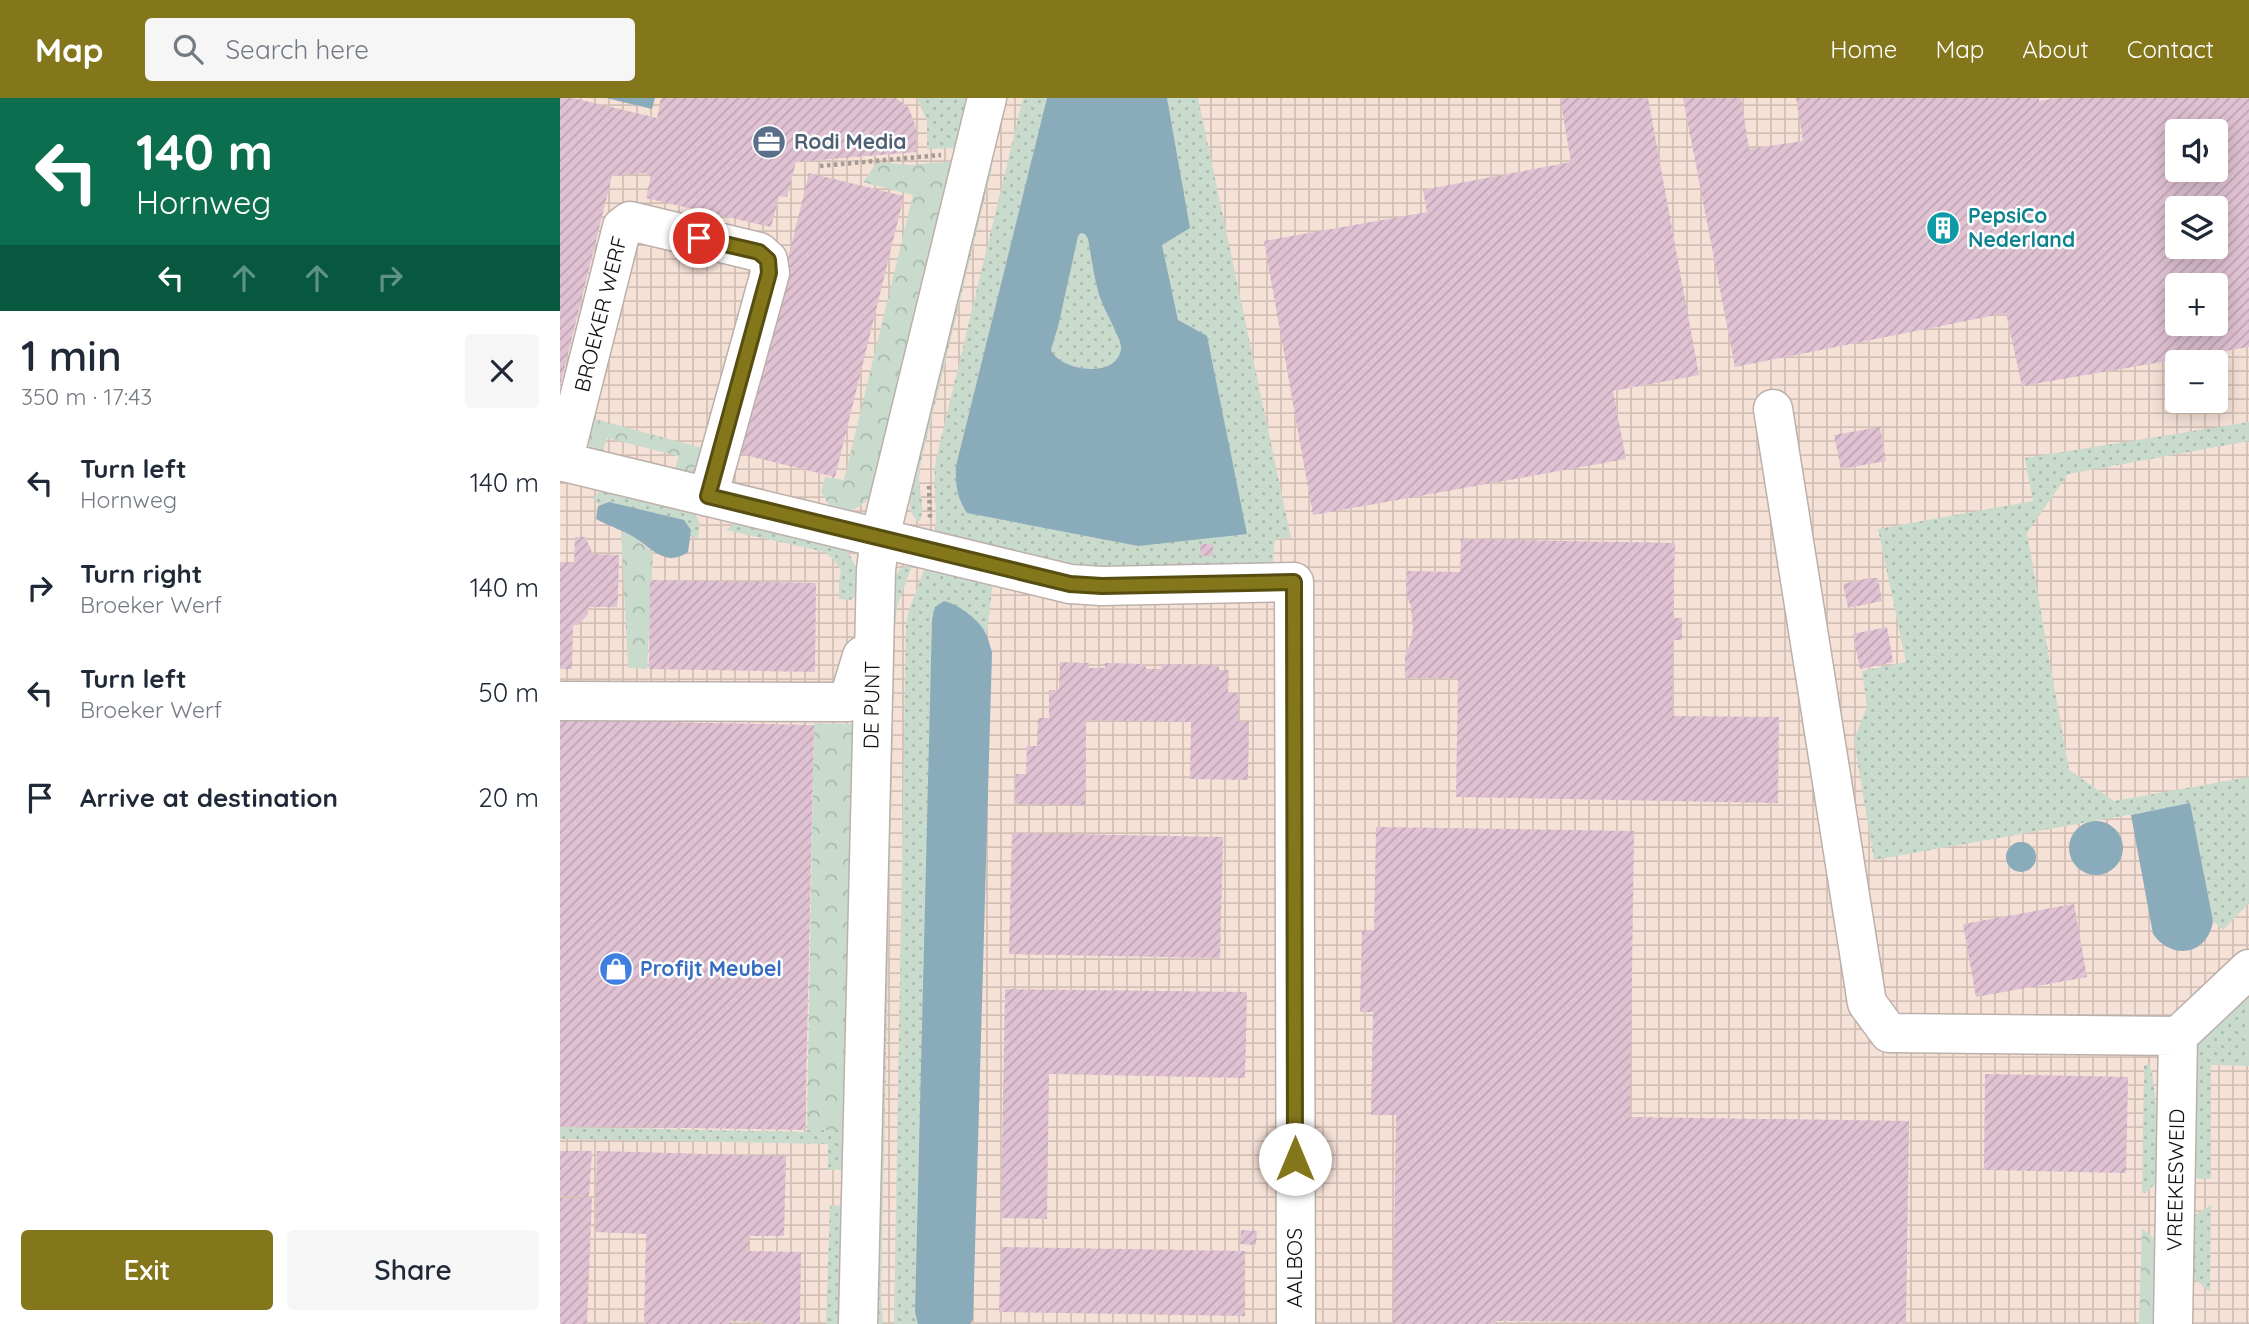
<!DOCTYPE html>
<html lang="en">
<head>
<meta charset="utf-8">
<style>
  body { margin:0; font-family:Quicksand,sans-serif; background:#f6f6f7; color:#1f2937; height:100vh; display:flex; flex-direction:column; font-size:26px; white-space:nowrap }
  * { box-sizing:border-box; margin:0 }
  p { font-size:23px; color:#747a83 }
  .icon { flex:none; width:38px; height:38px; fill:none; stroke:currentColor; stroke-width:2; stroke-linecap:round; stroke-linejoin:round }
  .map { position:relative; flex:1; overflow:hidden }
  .side { display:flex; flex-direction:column; background:#fff; width:560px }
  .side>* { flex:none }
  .guide { background:#0b6e4f; color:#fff; overflow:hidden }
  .buttons { position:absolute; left:1605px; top:21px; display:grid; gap:14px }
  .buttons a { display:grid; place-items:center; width:63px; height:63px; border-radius:7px; background:#fff; box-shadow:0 4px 18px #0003; font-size:35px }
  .pin { position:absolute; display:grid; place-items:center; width:60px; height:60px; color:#fff; margin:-30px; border:4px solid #fff; border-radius:50%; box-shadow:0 2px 7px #0007 }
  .me { position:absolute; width:77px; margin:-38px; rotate:0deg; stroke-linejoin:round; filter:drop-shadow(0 0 5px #0008) }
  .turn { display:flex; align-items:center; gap:24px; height:147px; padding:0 21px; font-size:32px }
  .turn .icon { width:91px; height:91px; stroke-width:2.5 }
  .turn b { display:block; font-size:49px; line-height:60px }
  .lanes { display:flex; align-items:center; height:66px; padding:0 21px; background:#0003; justify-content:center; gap:35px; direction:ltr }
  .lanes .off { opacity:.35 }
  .round { display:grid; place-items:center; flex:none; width:74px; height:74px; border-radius:7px; background:#f6f6f7 }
  .summary { display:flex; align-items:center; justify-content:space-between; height:119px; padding:0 21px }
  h1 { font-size:42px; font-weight:600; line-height:52px }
  .action { display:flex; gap:14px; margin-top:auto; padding:14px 21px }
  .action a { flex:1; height:80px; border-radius:7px; background:#84761a; color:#fff; font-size:28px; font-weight:600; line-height:80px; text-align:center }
  .action a+a { background:#f6f6f7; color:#1f2937 }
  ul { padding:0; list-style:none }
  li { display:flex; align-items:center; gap:21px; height:105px; padding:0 21px }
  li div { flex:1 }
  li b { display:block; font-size:26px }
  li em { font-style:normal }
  header { display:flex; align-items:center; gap:42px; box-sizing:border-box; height:98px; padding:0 35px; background:#84761a; color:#fff }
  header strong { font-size:33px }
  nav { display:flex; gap:38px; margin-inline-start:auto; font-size:24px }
  .search { width:490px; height:63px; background:#f6f6f7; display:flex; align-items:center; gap:18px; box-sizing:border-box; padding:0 24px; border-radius:7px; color:#747a83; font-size:26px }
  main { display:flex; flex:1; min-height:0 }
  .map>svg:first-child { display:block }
  .industrial { fill:url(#industrial-grid); fill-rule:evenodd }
  .grass { fill:url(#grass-dots) }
  .forest { fill:url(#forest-crowns) }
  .water { fill:#8aabb9; fill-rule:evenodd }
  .building { fill:url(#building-hatch); fill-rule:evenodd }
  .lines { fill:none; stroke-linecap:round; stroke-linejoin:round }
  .minor-casing { stroke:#bcb0aa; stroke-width:41 }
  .path { stroke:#a49b96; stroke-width:4.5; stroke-dasharray:3.5 3.5; stroke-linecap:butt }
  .minor { stroke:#fff; stroke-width:38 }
  .route-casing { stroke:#564d11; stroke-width:18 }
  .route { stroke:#84761a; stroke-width:12 }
  .labels { text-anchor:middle; stroke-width:5; stroke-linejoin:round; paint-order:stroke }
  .service-label { font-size:21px; font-weight:bold; fill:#4e5e75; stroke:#fefefe; text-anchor:start }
  .culture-label { font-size:21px; font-weight:bold; fill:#0d838f; stroke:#fefefe; text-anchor:start }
  .street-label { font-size:21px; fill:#110d0b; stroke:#fefefe }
  .shop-label { font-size:21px; font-weight:bold; fill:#366cbe; stroke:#fefefe; text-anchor:start }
</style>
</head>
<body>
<header>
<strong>Map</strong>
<div class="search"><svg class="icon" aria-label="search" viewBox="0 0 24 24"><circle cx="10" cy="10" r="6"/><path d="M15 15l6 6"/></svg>Search here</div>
<nav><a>Home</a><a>Map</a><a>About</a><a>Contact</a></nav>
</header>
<main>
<section class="side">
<div class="guide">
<div class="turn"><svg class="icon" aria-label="left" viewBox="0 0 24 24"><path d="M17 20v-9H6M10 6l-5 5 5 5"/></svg><div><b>140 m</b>Hornweg</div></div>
<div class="lanes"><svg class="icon" aria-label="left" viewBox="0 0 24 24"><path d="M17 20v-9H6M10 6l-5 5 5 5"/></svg><svg class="icon off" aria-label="ahead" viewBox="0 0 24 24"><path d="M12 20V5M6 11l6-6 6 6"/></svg><svg class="icon off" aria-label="ahead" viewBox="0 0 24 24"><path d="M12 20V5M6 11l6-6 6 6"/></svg><svg class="icon off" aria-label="right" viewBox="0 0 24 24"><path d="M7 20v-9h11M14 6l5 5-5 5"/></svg></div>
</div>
<div class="summary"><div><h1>1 min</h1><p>350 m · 17:43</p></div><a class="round"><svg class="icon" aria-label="close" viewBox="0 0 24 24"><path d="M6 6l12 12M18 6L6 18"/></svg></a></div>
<ul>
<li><svg class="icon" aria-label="left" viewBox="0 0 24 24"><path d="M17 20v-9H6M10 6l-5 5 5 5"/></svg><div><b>Turn left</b><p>Hornweg</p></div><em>140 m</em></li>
<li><svg class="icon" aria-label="right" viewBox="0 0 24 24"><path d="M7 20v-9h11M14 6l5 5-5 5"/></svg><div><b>Turn right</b><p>Broeker Werf</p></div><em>140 m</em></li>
<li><svg class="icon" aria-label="left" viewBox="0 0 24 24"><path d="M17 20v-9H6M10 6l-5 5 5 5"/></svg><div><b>Turn left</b><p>Broeker Werf</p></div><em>50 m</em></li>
<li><svg class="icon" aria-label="arrive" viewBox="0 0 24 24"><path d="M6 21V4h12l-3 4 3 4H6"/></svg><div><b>Arrive at destination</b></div><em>20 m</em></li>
</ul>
<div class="action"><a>Exit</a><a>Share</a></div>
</section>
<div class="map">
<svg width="1689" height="1226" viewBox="0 0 1689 1226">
  <defs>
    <pattern id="industrial-grid" width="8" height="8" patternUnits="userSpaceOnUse" patternTransform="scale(1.75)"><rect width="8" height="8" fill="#f6e1d7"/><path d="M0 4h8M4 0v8" fill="none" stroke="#d2c0b7"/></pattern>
    <pattern id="grass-dots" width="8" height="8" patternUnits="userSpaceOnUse" patternTransform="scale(1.75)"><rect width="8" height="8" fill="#c8dbcd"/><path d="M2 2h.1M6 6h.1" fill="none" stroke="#abbbaf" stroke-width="1.8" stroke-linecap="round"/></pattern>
    <pattern id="forest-crowns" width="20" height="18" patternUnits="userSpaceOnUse" patternTransform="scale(1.75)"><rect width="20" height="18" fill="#c8dbcd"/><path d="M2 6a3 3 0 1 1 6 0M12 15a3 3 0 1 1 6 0" fill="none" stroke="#abbbaf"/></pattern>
    <pattern id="building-hatch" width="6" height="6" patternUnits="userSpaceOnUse" patternTransform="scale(1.75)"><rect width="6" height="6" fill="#e0c2d3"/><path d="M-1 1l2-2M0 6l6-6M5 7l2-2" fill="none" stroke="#bfa6b4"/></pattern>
  </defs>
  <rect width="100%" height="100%" fill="#fbeee8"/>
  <path class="industrial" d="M0 0H1689V1226H0ZM1617 33H1656V72H1617ZM1617 110H1656V149H1617ZM1617 187H1656V226H1617ZM1617 264H1656V303H1617Z"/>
  <path class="grass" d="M357 0H408L400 50 367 51V23Z
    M463 0H487L396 368C395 386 397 400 407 415L578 448 618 222 602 147 630 129 607 0H638L731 440 715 441 713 464 686 468 526 476 375 435C378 410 372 385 376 361Z
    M427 69 432 70 361 364C360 370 359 376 359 382 360 396 365 409 360 423H357L351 414 348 396Z
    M521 135H525L528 141C531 157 533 173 537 189 540 203 548 217 554 230 556 236 561 243 561 250 558 282 500 273 491 252L499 225 518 138Z
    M1689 324V343L1508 376 1467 435 1509 672 1554 703 1689 679V805L1663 832 1653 823 1630 706 1314 762 1294 642 1307 608 1302 573 1346 564 1318 431 1473 403 1465 360Z
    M39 394H46L135 416 140 425 138 440 130 438 131 432 49 404 39 407 33 401Z
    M176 424 283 449C298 464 298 478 297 498L290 502 279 501V483L281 473 274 462 265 454 166 432Z
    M353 465 337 509 335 527 321 1198 323 1226H317L333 481 340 471Z
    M366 466 433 482 427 536 414 522 355 1213 358 1226H334L346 526 349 512Z
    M1689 886V968L1651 967V1081L1632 1080 1638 948 1643 937Z
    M1584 967H1589L1592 974 1601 1048 1600 1082 1585 1095H1582Z
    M0 1029 246 1034 247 1032H287L286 1072H268V1046L0 1041Z
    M270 1107 287 1108 283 1226H266Z
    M1651 1107 1650 1193 1647 1192 1631 1177 1633 1118Z"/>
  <path class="forest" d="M396 63 312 397C301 410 291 414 274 415L261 394 265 379 284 382 353 97 303 84 317 64 351 67Z
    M28 319 142 350 138 366 129 375 114 377 118 358 47 340 41 358C21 346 26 341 28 319Z
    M61 433 77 441 93 455 87 571 68 570Z
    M254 625 294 626 287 1032H247Z
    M1582 1130 1600 1145 1598 1226H1579Z"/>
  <path class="water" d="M46 0H95L92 11Z
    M487 0H607L630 130 602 147 618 222 647 238 687 436 578 448 407 415C397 400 395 386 396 368ZM521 135 525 136 528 141C531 157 533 173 537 189 540 203 548 217 554 230 556 236 561 243 561 250 558 282 500 273 491 252L499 225 518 138Z
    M49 404 124 422 131 432 128 454C107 469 93 452 77 441 65 433 49 428 36 421L38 408Z
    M384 503C400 507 421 523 427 538 429 543 430 549 432 554L413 1221 410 1226H358L355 1214 372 522 375 509Z
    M1630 705 1653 823C1648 857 1612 863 1593 836L1571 717Z
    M1509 750a27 27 0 1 1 54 0a27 27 0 1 1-54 0Z
    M1446 759a15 15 0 1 1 30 0a15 15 0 1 1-30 0Z"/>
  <path class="building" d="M0 0H13L97 20 101 0H336L348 9 353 21 356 30V54L236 64 227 99 219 98 211 129 86 100 91 77 84 75 52 78 0 288Z
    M1000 0H1088L1139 277 1053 293 1066 361 753 417 704 143 867 114 863 92 1011 64Z
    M1123 0H1181L1189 51 1243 43 1236 0H1479V3L1497 0H1689V249L1462 288 1446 215 1175 269ZM1617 33H1656V72H1617ZM1617 110H1656V149H1617ZM1617 187H1656V226H1617Z
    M249 75 344 98 275 379 180 356Z
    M1320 329 1326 363 1281 371 1274 337Z
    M15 439H25L33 456 59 457 58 501 57 509H29L28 516 18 527H13L12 571H0V464H14Z
    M901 441 1115 445 1113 520H1122V542H1113L1112 618 1219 619 1218 705 896 699 898 580H845V558L851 544 853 530 851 509 846 495 847 473 900 474Z
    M640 446H653V458H641Z
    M1309 480H1318L1322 503 1288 510 1283 486Z
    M90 482 256 485 255 574 89 571Z
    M1327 529 1333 564 1300 571 1293 536Z
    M500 564 529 565V570H545V565L586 566V571H601V566L659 567V572H669L668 595H679L678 623 689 624 688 682 630 681 631 624 526 622 525 707 455 706 456 676H466L467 648H477L478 620H489V592H499Z
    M0 622 254 627 245 1032 0 1028Z
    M816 729 1074 733 1070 1019 1349 1023 1346 1226 937 1223V1226H833L836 1017H811L813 914H800L802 832H814Z
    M452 735 663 739 660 860 449 856Z
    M1514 806 1527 879 1416 899 1403 826Z
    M445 891 687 894 685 980 489 976 487 1121 441 1120Z
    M1425 976 1568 979 1566 1075 1424 1072Z
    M0 1053H32L29 1099 0 1098Z
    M37 1053 226 1058 224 1138H189V1153L241 1154 240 1226H204V1224L171 1223V1226H84L86 1136 35 1134Z
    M0 1100H32L27 1226H0Z
    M681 1132 697 1133 696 1147 680 1146Z
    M441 1149 685 1153V1218L439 1214Z"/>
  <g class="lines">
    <g class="minor-casing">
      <path id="minor" d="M1213 311 1307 905 1329 935 1618 938 1689 871
        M0 363 510 486 542 488 734 484 736 1226
        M3 364 62 129 70 123 199 154 208 162 210 175 148 399
        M0 603 288 604 302 558
        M298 1226 316 472 320 439 427 0
        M1613 1226 1618 938"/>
    </g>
    <path class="path" d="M260 68 381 57
      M369 388 370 421"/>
    <use href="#minor" class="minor"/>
  </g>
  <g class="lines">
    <g class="route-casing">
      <path id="route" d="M139 140 199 154 208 162 209 175 148 398 510 486 542 488 734 484 735 1061"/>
    </g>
    <use href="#route" class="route"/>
  </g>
  <defs>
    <g id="office-disc" transform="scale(1.75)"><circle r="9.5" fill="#5c6f8a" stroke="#fefefe"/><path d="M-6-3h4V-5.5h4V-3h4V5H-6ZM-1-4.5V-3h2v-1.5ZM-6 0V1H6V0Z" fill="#fff"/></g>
    <g id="building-disc" transform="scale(1.75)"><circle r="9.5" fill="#0f9aa8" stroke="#fefefe"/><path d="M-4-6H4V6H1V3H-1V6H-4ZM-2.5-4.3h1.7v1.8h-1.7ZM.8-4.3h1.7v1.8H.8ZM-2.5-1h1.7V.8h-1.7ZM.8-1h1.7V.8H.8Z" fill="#fff"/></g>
    <g id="shop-disc" transform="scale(1.75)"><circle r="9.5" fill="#3f7fe0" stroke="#fefefe"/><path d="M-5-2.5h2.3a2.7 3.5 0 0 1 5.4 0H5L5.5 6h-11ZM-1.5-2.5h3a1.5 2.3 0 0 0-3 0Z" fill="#fff"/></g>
  </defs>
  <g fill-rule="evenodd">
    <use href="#office-disc" x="209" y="44"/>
    <use href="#building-disc" x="1383" y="130"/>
    <use href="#shop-disc" x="56" y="871"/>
  </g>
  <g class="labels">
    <g class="service-label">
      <text x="234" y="51">Rodi Media</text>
    </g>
    <g class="culture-label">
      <text x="1408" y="125">PepsiCo<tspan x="1408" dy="24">Nederland</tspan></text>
    </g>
    <g class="street-label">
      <text transform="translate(41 216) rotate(-76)" y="7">BROEKER WERF</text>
      <text transform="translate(312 607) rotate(-89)" y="7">DE PUNT</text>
      <text transform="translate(1616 1082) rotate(-89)" y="7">VREEKESWEID</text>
      <text transform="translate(735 1170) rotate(-90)" y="7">AALBOS</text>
    </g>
    <g class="shop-label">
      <text x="80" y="878">Profijt Meubel</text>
    </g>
  </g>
</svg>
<div class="buttons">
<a><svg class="icon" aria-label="sound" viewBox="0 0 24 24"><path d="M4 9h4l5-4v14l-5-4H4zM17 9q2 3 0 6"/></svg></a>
<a><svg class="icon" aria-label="layers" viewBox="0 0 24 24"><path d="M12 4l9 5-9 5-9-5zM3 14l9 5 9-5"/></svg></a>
<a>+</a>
<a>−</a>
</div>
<div class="pin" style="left:139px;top:140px;background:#d93025"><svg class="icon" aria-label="arrive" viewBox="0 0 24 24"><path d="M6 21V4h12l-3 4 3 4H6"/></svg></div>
<svg class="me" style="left:735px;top:1061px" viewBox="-20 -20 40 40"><circle r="19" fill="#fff"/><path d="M0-13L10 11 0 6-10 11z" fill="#84761a"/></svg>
</div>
</main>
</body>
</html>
